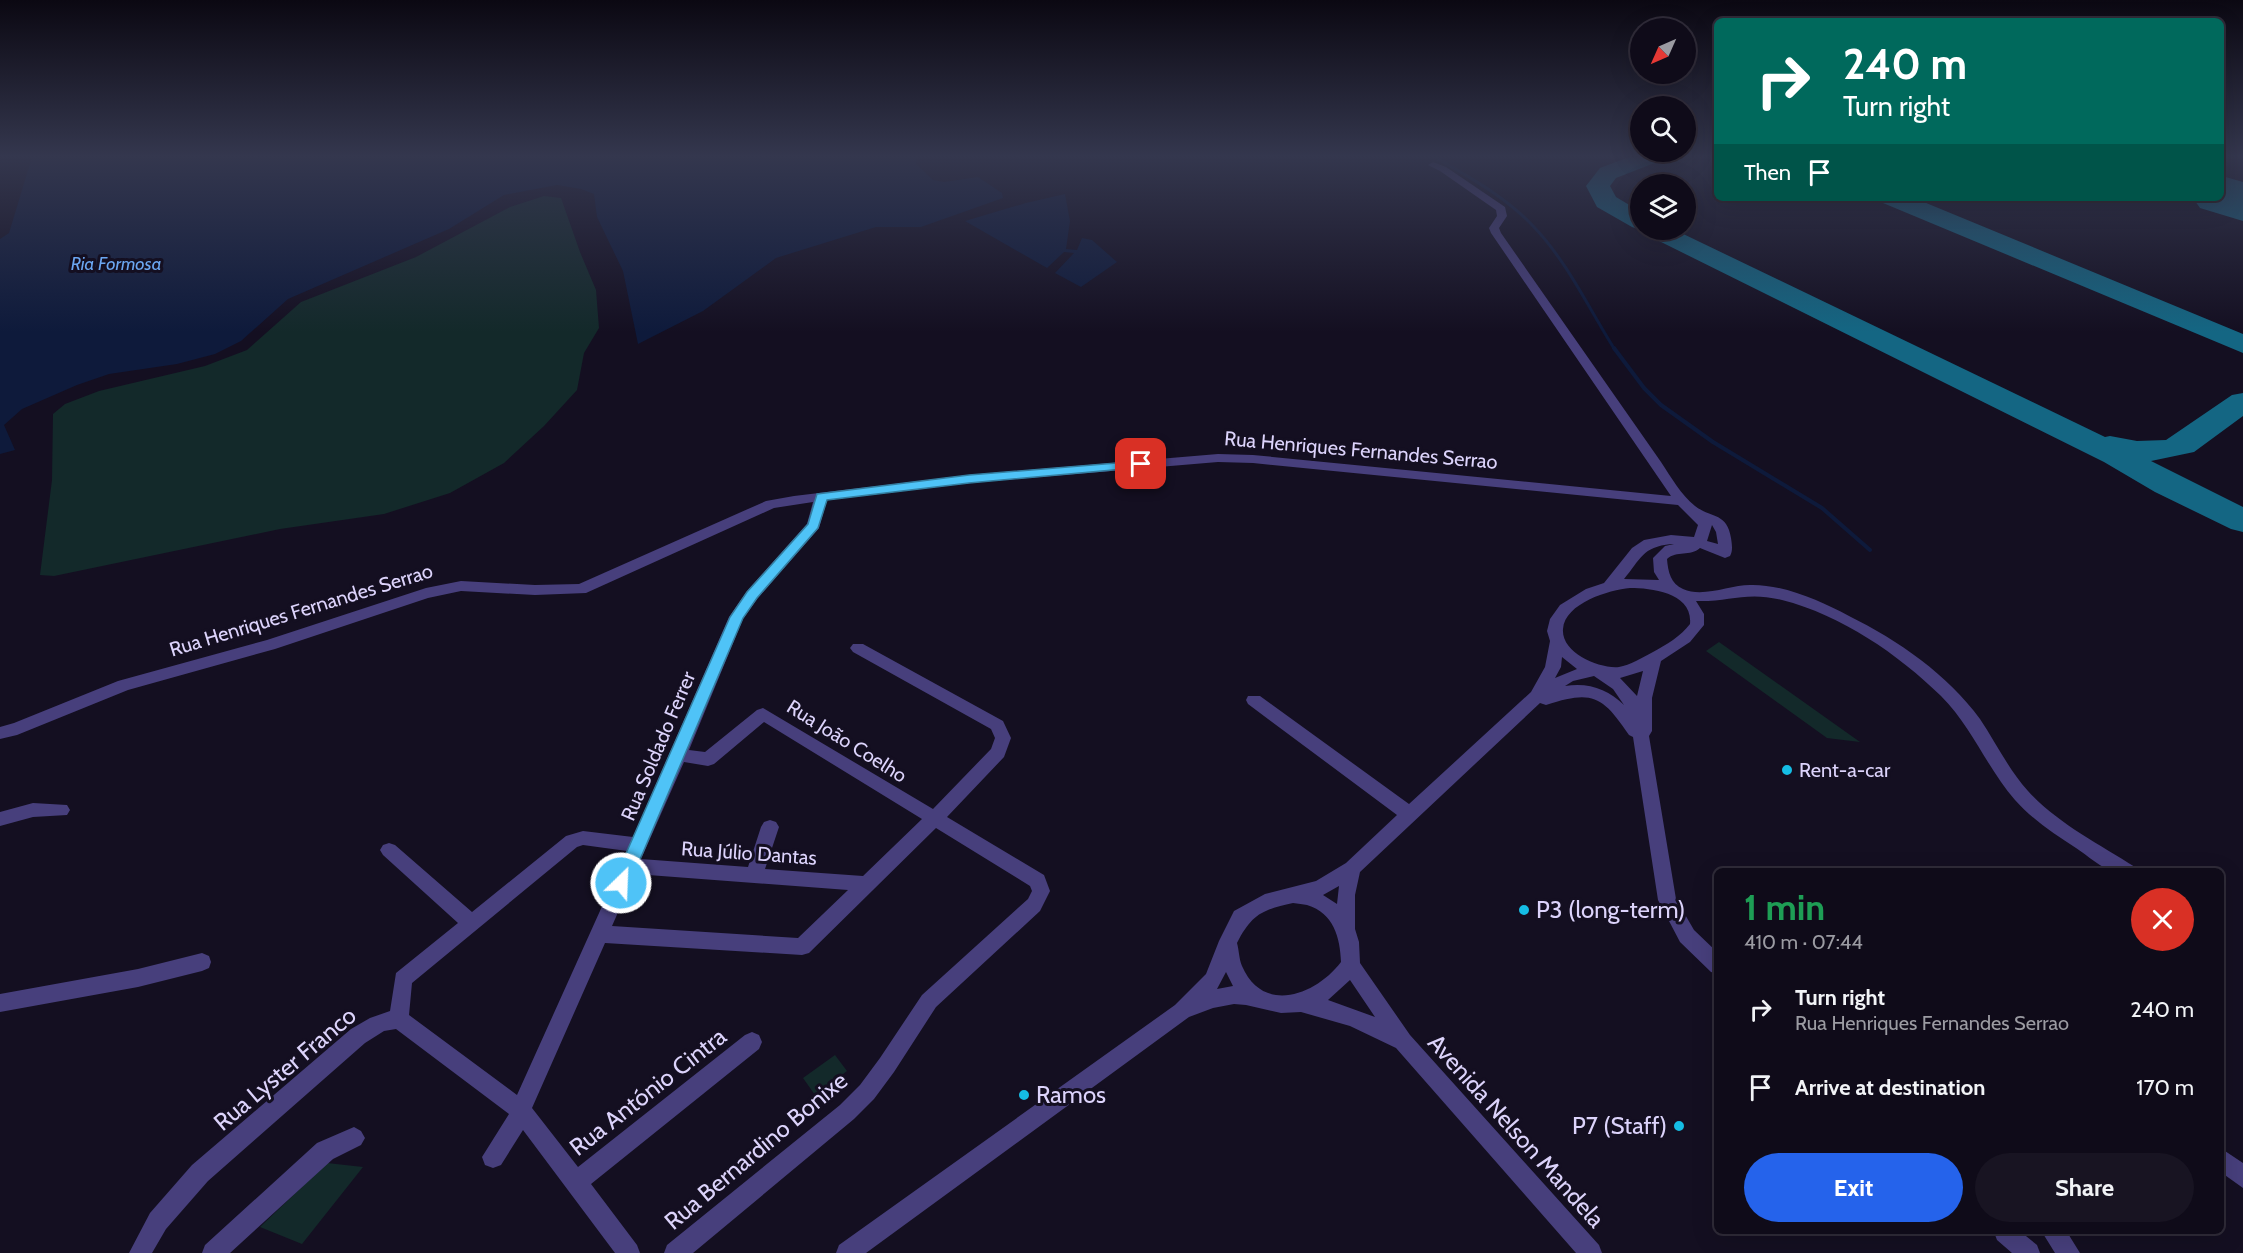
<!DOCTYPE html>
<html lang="en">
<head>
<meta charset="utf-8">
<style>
  body { margin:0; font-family:Cabin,sans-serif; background:#181422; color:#f1f3f6; height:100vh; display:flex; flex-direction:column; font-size:22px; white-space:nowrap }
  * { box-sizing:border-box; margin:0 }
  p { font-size:20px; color:#9b9ba2 }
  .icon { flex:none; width:33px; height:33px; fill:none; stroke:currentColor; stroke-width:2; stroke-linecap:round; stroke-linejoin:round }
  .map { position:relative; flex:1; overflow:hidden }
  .details { position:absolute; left:1714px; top:868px; width:510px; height:366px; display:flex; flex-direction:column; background:#0f0b19; border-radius:9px; box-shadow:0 6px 24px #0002,0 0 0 2px #2f2b38 }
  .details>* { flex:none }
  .banner { position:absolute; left:1714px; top:18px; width:510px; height:183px; border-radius:9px; box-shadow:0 6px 24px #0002,0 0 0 2px #2f2b38; background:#00695c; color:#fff; overflow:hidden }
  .needle { width:39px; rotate:225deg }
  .fabs { position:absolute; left:1630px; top:18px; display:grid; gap:12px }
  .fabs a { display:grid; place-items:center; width:66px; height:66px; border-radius:50%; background:#0f0b19; box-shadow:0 6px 24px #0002,0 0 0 2px #2f2b38; font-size:30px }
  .pin { position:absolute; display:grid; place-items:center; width:51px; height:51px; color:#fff; margin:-26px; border-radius:12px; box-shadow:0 3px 9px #0006 }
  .me { position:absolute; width:66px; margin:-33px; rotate:24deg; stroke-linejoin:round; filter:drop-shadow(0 0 4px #0008) }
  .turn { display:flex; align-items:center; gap:21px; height:126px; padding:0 30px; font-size:27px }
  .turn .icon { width:78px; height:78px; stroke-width:2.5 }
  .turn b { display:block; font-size:42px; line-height:51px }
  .then { display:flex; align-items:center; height:57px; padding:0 30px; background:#0003; gap:12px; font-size:22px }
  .round { display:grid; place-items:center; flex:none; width:63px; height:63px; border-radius:32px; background:#181422 }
  .head { display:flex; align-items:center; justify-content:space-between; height:102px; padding:0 30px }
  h1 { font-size:36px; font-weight:700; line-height:45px; color:#1e9e55 }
  .button { display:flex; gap:12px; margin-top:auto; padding:12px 30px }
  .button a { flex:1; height:69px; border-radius:36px; background:#2563eb; color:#fff; font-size:24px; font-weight:700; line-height:69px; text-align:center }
  .button a+a { background:#181422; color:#f1f3f6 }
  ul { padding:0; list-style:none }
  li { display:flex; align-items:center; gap:18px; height:78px; padding:0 30px }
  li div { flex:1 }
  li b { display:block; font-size:22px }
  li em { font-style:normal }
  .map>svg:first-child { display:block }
  .green { fill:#13292a }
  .water { fill:#0e1a3b }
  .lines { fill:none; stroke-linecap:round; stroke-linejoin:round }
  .stream-far1 { stroke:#0e1a3b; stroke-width:3 }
  .stream { stroke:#0e1a3b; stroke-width:4 }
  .taxiway { fill:#146683; fill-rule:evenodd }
  .runway { fill:#146683; fill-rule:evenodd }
  .minor { fill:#473f7c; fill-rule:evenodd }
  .route { fill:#4fc3f7; stroke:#337fa1; stroke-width:1.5 }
  .poi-dot { fill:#15bde5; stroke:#140f21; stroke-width:2 }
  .labels { text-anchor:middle; stroke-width:6; stroke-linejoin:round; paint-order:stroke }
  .far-water-label { font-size:18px; font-style:italic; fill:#6ba6f1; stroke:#140f21 }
  .street-label { font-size:20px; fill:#dcd3fb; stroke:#140f21 }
  .poi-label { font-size:20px; fill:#dcd3fb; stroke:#140f21; text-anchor:start }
  .near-poi-label { font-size:24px; fill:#dcd3fb; stroke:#140f21; text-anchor:start }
  .near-street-label { font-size:24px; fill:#dcd3fb; stroke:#140f21 }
</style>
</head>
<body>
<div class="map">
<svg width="2243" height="1253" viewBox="0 0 2243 1253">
  <rect width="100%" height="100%" fill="#140f21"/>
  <path class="green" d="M544 196 561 198 580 252 596 290 599 328 584 353 577 390 544 426 504 463 450 493 384 514 280 529 54 576 40 575 52 480 53 414 65 404 99 391 205 366 247 350 301 302 416 257 510 207Z
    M1719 642 1860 742 1827 738 1706 651Z
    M835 1055 847 1071 815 1095 803 1078Z
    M327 1163 363 1167 302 1244 260 1227Z"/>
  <path class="water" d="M32 157H916V164L933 180 944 182 978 177 1002 193 1003 198 921 227H876L776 258 703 311 638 344 623 271 597 217 594 194 581 189 557 185 504 195 449 229 288 299 241 341 215 354 177 364 109 374 77 385 22 409 4 425 15 450 0 454V239L9 233Z
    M1065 194 1070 221 1066 249 1077 250 1082 238 1092 240 1117 262 1081 287 1055 273 1074 253 1064 252 1047 268 965 221 1026 203Z"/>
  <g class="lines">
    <path class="stream-far1" d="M1435 157C1469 177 1506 197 1533 226 1567 261 1589 309 1615 350"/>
    <path class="stream" d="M1614 348 1644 388 1661 405 1713 442 1822 508 1870 550"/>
    <path class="taxiway" d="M1629 157H1661L1657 162 1616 178 1610 186 1616 197 1641 212V230L1632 227 1597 207 1586 186 1600 168Z
      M2222 191 2243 196V211L2212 203 2209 198H2222Z
      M1880 198H1914L2243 334V353L1883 203Z
      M1643 230H1675L2105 437 2110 436 2137 441 2166 440 2232 395 2243 393V416L2194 452 2151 461 2243 507V532L2231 529 2155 492 2104 462 1647 235Z"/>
    <path class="runway" d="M2222 176 2243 182V221L2200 208 2193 198H2222Z"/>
    <path class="minor" d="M1433 162 1446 167 1505 207 1507 216 1499 228 1501 233 1661 462C1671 477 1681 495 1695 506 1710 518 1727 512 1731 538 1732 545 1733 551 1730 556L1725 558 1700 548C1690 557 1677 550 1667 559 1668 572 1671 584 1683 589 1703 598 1730 585 1750 585 1783 584 1821 601 1849 616 1898 640 1948 675 1980 719 1996 743 2009 770 2028 791 2057 823 2099 844 2135 867L2138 872C2131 872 2122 873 2115 872 2102 869 2087 855 2076 848 2054 834 2032 819 2015 800 1987 768 1972 727 1941 696 1898 654 1841 615 1782 600 1746 591 1730 602 1696 601L1704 614V625L1690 642 1661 661 1652 698V731L1649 736 1676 899 1694 930 1718 953V974L1711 972 1680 942 1658 900 1633 737 1629 735C1602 695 1592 690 1546 705L1540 703 1360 872 1355 895V929L1359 942 1360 963 1410 1035 1599 1245 1602 1253H1576L1396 1048 1350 1026 1301 1012 1281 1013 1246 1005 1234 1004 1213 1008 1189 1017 866 1253H836L839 1245 1175 1005 1206 974 1219 941 1234 911 1265 894 1316 881 1346 863 1397 815 1248 704 1246 700 1248 696H1260L1409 804 1531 692 1545 667 1550 641 1547 631 1550 619 1560 605 1586 589 1604 583 1632 548 1644 540 1671 535 1694 537 1698 525 1678 505 1253 463 1218 462 969 483 827 500 819 528 757 599 743 619 689 750 705 752 757 710 763 708 933 809 991 749 995 738 991 729 853 652 850 648 853 644H863L1003 721 1011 738 1004 757 947 817 1044 875 1050 891 1040 911 936 1007 894 1072 874 1099 854 1119 693 1253H664L667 1245 840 1105 860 1085 880 1058 922 995 1028 899 1032 891 1030 886 936 828 809 953 802 955 605 943 532 1108 578 1167 745 1035 752 1032 759 1035 762 1042 759 1049 591 1184 637 1245 640 1253H615L523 1130 501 1165 493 1168 485 1165 482 1157 509 1114 396 1029 384 1031 365 1043 208 1181 166 1229 152 1253H129L150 1213 192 1165 351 1029 370 1018 390 1011 396 973 458 923 383 855 380 850 383 845 389 843 395 845 472 912 566 836 583 831 633 837 729 617 747 591 807 524 813 502 774 508 586 593 535 595 461 591 428 598 275 649 128 690 17 735 0 739V727L14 723 118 681 267 640 426 588 461 581 535 585 579 584 766 501 794 496 969 475 1218 454 1253 455 1671 496 1491 233 1489 228 1497 216 1496 210 1440 171 1428 165ZM1712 525 1716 532 1718 544 1707 541ZM1671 544H1674L1665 546 1653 558 1654 572 1659 580 1624 579C1641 559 1642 547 1671 544ZM1630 588C1652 588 1693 593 1690 624 1681 636 1666 645 1653 652 1642 658 1630 665 1619 667 1599 669 1561 653 1563 629 1565 603 1609 590 1630 588ZM1562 657 1577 669 1555 678 1561 667ZM1643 671 1637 696 1620 678ZM1594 676 1613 689 1624 705C1608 689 1588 682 1565 686L1573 681ZM764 722 922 819 863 876 765 869 779 827 776 822 770 820 764 822 761 827 748 867 641 859 684 762 708 766 714 764ZM583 845 627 851 517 1095 409 1015 412 983 577 847ZM635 874 848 890 798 938 612 926ZM1339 886 1337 904 1323 895ZM1293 903C1298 904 1303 904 1307 905 1334 913 1340 938 1341 962 1316 995 1263 1015 1242 966 1239 959 1239 950 1237 943 1252 914 1262 910 1293 903ZM1226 972 1233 986 1217 989ZM1350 980 1375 1017 1328 1000Z
      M33 803 67 805 70 810 67 815 33 817 0 826V812Z
      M202 953 209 956 211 962 209 968 202 971 138 987 0 1012V994L138 969Z
      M354 1127 361 1131 365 1138 361 1145 333 1159 230 1253H202L205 1245 317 1143Z
      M2222 1149 2243 1163V1188L2222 1173Z
      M1994 1232H2021L2037 1245 2040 1253H2012L1997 1240Z
      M2042 1232H2067L2080 1253H2055Z"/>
  </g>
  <linearGradient id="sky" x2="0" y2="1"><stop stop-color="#0b0812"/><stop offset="0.47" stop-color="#34374e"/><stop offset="1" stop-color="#34374e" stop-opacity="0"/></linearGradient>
  <rect width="2243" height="332" fill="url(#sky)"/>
  <path class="route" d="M1141 461 1146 462V467L969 483 827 500 818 528 757 598 743 618 630 883 627 888 621 890 616 888 613 883 730 617 747 592 808 524 817 494 969 475Z"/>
  <g class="poi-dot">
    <circle cx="1787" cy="770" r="6"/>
    <circle cx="1524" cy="910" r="6"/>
    <circle cx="1024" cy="1095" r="6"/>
    <circle cx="1679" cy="1126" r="6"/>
  </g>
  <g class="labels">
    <g class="far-water-label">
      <text x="116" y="270">Ria Formosa</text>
    </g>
    <g class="street-label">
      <text transform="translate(1361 450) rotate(5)" y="7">Rua Henriques Fernandes Serrao</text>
      <text transform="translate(301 610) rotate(-17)" y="7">Rua Henriques Fernandes Serrao</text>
      <text transform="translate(847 741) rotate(32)" y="7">Rua João Coelho</text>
      <text transform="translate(658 746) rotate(-67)" y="7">Rua Soldado Ferrer</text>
      <text transform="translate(749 853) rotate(4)" y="7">Rua Júlio Dantas</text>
    </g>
    <g class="poi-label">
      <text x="1799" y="777">Rent-a-car</text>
    </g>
    <g class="near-poi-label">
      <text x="1536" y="918">P3 (long-term)</text>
      <text x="1036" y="1103">Ramos</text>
      <text x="1667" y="1134" text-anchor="end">P7 (Staff)</text>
    </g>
    <g class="near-street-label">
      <text transform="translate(285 1069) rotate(-40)" y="8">Rua Lyster Franco</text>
      <text transform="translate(648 1092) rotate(-38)" y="8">Rua António Cintra</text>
      <text transform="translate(1516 1131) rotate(48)" y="8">Avenida Nelson Mandela</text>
      <text transform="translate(756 1151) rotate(-40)" y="8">Rua Bernardino Bonixe</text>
    </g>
  </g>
</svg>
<div class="fabs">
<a><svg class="needle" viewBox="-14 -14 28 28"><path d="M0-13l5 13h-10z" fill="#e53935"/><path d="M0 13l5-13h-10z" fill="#9b9ba2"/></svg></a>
<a><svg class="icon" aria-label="search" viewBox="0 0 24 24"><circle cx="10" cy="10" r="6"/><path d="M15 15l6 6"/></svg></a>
<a><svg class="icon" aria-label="layers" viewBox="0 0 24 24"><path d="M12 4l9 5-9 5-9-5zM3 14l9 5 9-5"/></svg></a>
</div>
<div class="pin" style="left:1141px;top:464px;background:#d93025"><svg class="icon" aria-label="arrive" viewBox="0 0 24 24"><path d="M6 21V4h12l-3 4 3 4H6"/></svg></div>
<svg class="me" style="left:621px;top:883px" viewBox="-20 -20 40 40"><circle r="17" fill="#4fc3f7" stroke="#fff" stroke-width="3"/><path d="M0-11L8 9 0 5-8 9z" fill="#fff"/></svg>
<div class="banner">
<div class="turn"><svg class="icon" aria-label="right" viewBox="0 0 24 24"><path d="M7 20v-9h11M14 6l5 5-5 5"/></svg><div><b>240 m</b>Turn right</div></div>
<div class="then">Then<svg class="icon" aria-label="arrive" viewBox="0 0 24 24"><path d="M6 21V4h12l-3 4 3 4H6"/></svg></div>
</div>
<section class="details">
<div class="head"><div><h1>1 min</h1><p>410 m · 07:44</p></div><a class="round" style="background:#d93025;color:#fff"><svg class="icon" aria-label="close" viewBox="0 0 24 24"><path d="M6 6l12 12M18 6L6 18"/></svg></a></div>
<ul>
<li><svg class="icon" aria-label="right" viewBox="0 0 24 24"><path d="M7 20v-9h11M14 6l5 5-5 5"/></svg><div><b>Turn right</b><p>Rua Henriques Fernandes Serrao</p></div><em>240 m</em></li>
<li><svg class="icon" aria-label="arrive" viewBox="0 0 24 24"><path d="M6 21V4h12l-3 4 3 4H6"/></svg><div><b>Arrive at destination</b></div><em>170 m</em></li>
</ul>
<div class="button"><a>Exit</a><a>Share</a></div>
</section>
</div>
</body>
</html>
